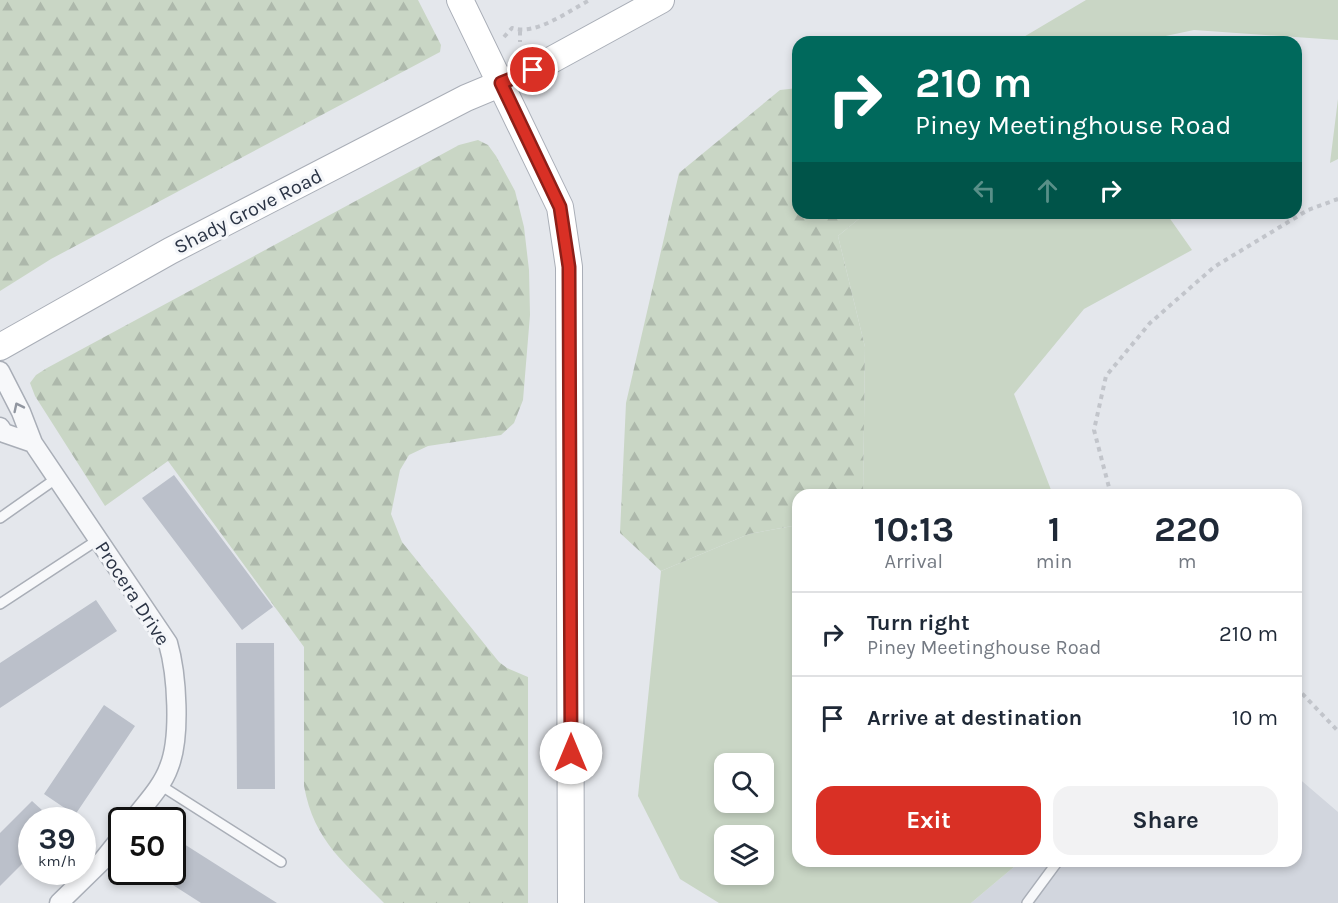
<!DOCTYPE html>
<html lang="en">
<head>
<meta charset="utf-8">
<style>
  body { margin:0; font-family:Karla,sans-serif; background:#f2f2f3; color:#1f2937; height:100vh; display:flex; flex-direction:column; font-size:22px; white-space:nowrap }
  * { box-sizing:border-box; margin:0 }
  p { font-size:20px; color:#747a83 }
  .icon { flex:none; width:33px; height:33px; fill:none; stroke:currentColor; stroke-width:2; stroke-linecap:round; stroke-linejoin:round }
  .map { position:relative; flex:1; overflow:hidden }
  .sheet { position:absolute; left:792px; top:489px; width:510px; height:378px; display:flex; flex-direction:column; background:#fff; border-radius:18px; box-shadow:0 3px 9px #0003 }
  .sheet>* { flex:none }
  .banner { position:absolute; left:792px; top:36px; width:510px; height:183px; border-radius:18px; box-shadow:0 3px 9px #0003; background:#00695c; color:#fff; overflow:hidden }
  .fabs { position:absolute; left:714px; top:753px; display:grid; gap:12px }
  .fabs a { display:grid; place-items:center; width:60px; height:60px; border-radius:12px; background:#fff; box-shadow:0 3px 9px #0003; font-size:30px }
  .speed { position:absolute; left:18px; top:807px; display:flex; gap:12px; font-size:30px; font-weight:700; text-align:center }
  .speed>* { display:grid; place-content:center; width:78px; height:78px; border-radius:50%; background:#fff; box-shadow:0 3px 9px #0003; line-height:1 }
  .speed small { font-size:15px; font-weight:400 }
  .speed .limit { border:3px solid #111; border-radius:9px; background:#fff; color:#111 }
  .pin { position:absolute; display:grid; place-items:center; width:51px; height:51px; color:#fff; margin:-26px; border:3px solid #fff; border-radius:50%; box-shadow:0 2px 6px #0007 }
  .me { position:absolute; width:66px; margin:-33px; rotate:0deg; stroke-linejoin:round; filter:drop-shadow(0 0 4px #0008) }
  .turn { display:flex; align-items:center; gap:21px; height:126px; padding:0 24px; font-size:27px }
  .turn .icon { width:78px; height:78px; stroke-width:2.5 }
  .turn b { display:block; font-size:42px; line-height:51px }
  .lanes { display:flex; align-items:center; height:57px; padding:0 24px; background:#0003; justify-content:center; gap:30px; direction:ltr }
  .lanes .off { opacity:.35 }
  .eta { display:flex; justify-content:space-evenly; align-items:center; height:102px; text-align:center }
  .eta b { font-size:36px; font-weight:700; line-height:42px }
  .primary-button { display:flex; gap:12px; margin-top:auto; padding:12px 24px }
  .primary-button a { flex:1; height:69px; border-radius:18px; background:#d93025; color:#fff; font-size:24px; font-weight:700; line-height:69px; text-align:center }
  .primary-button a+a { background:#f2f2f3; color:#1f2937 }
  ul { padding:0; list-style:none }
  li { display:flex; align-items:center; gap:18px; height:84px; padding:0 24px; border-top:2px solid #e0e1e3 }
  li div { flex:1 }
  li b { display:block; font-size:22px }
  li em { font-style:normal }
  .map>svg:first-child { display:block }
  .built { fill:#d2d6de }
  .grass { fill:#c9d6c5; fill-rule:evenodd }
  .forest { fill:url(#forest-firs) }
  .building { fill:#bbc0ca }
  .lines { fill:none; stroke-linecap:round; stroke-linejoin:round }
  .lane-casing { stroke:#a9aeb7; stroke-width:12 }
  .street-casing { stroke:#a9aeb7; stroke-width:21 }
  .secondary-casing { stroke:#a9aeb7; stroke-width:28 }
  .path { stroke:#c2c5cb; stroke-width:4; stroke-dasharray:4.5 4.5; stroke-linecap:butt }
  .lane { stroke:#f7f8fa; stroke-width:9 }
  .street { stroke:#f7f8fa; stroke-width:18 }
  .secondary { stroke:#fff; stroke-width:26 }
  .oneway { stroke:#9196a0 }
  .route-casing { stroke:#8d1f18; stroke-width:15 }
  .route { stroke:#d93025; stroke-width:10 }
  .labels { text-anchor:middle; stroke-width:6; stroke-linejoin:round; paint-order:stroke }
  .street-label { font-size:20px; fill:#2b3445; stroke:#f4f6f9 }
</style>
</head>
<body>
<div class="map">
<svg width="1338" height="903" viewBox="0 0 1338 903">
  <defs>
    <pattern id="forest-firs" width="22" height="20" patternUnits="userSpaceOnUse" patternTransform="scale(1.5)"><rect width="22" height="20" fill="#c9d6c5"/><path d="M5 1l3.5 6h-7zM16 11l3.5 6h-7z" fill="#adb8ab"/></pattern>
  </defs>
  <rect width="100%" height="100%" fill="#e4e7ec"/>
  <path class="built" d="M1296 776 1338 812V903H971L1021 861H1296Z"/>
  <path class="grass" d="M1086 0H1338V40L1194 30 1137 42H1015Z
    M1338 99V159L1330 163Z
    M866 213H1166L1192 250 1084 309 1014 394 1053 495H863L865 347 838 236Z
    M798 525V861H1021L971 903H719L680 879 638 796 661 571 749 534ZM724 764H764V802H724ZM724 836H764V874H724Z"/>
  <path class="forest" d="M0 0H418L441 45 440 52 51 259 0 291Z
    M798 88V213H866L838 236 865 347 863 495H798V525L749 534 661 571 620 533 626 403 679 173 780 90Z
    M478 140 488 145 496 156 515 191 524 227 529 270 530 315 523 400 514 423 501 435 428 446 409 455 400 470 391 514 402 542 499 662 507 668 528 677V903H384C346 864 314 842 304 786V647L168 461 105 506 35 396 30 383 36 375 47 368 459 145Z"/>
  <path class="building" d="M174 475 273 607 242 630 142 498Z
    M96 600 117 631 0 708V663Z
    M236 643H274L275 789H237Z
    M104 705 135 726 75 815 44 794Z
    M32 801 53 820H32V854L0 886V833Z
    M184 844 277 903H201L162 878 167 872H172V862Z
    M1154 861H1177V862L1155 867Z"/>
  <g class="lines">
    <g class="lane-casing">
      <path id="lane" d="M0 518 57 478
        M0 604 99 539
        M160 785 281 862
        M1027 903 1058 861"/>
    </g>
    <g class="street-casing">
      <path id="street" d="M0 371 21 412 33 443 168 643C177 674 181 737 169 767 162 787 145 804 133 820
        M0 427 4 433 33 443
        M59 903 102 861 122 836"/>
    </g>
    <g class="secondary-casing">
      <path id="secondary" d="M460 0 560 207 569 267 571 903
        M0 347 170 251 466 98 533 70 661 0"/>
    </g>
    <path class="path" d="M520 31V42
      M504 37 512 28C536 36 568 11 590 0
      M1111 495 1094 430 1106 376 1150 323 1214 267 1308 210 1338 199
      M1296 687 1338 731"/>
    <use href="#lane" class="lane"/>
    <use href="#street" class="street"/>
    <use href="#secondary" class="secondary"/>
  </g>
  <defs><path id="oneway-chevron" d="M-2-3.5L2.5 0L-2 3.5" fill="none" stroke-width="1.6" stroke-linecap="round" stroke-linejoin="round" transform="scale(1.5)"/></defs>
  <use class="oneway" href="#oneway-chevron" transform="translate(18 407) rotate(-116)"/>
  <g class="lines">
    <g class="route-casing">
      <path id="route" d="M533 70 501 83 560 207 569 267 571 753"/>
    </g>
    <use href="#route" class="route"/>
  </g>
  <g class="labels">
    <g class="street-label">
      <text transform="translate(248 211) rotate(-27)" y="7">Shady Grove Road</text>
      <text transform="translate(133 593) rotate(57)" y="7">Procera Drive</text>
    </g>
  </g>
</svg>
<div class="fabs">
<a><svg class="icon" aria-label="search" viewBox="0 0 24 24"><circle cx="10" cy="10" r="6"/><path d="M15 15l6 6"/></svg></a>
<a><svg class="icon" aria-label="layers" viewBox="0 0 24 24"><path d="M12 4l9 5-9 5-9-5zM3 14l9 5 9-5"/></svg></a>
</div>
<div class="speed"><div>39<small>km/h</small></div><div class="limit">50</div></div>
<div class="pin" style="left:533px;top:70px;background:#d93025"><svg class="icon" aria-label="arrive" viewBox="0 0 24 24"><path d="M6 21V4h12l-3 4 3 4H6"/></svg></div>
<svg class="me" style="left:571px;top:753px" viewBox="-20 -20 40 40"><circle r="19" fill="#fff"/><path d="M0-13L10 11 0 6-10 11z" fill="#d93025"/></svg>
<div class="banner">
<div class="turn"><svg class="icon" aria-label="right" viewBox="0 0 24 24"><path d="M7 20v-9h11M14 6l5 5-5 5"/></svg><div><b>210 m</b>Piney Meetinghouse Road</div></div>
<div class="lanes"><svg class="icon off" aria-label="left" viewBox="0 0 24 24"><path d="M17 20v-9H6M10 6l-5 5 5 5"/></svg><svg class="icon off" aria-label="ahead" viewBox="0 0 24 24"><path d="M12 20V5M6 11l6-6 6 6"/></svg><svg class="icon" aria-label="right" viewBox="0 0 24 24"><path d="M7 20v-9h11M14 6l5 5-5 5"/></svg></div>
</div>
<section class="sheet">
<div class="eta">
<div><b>10:13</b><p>Arrival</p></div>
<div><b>1</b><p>min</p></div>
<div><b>220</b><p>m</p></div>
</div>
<ul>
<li><svg class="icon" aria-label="right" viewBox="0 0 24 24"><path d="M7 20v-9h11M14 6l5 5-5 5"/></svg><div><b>Turn right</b><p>Piney Meetinghouse Road</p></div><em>210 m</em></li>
<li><svg class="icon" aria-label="arrive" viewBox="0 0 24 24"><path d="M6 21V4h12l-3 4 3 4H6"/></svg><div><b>Arrive at destination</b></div><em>10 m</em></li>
</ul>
<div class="primary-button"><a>Exit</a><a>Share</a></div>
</section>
</div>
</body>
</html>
